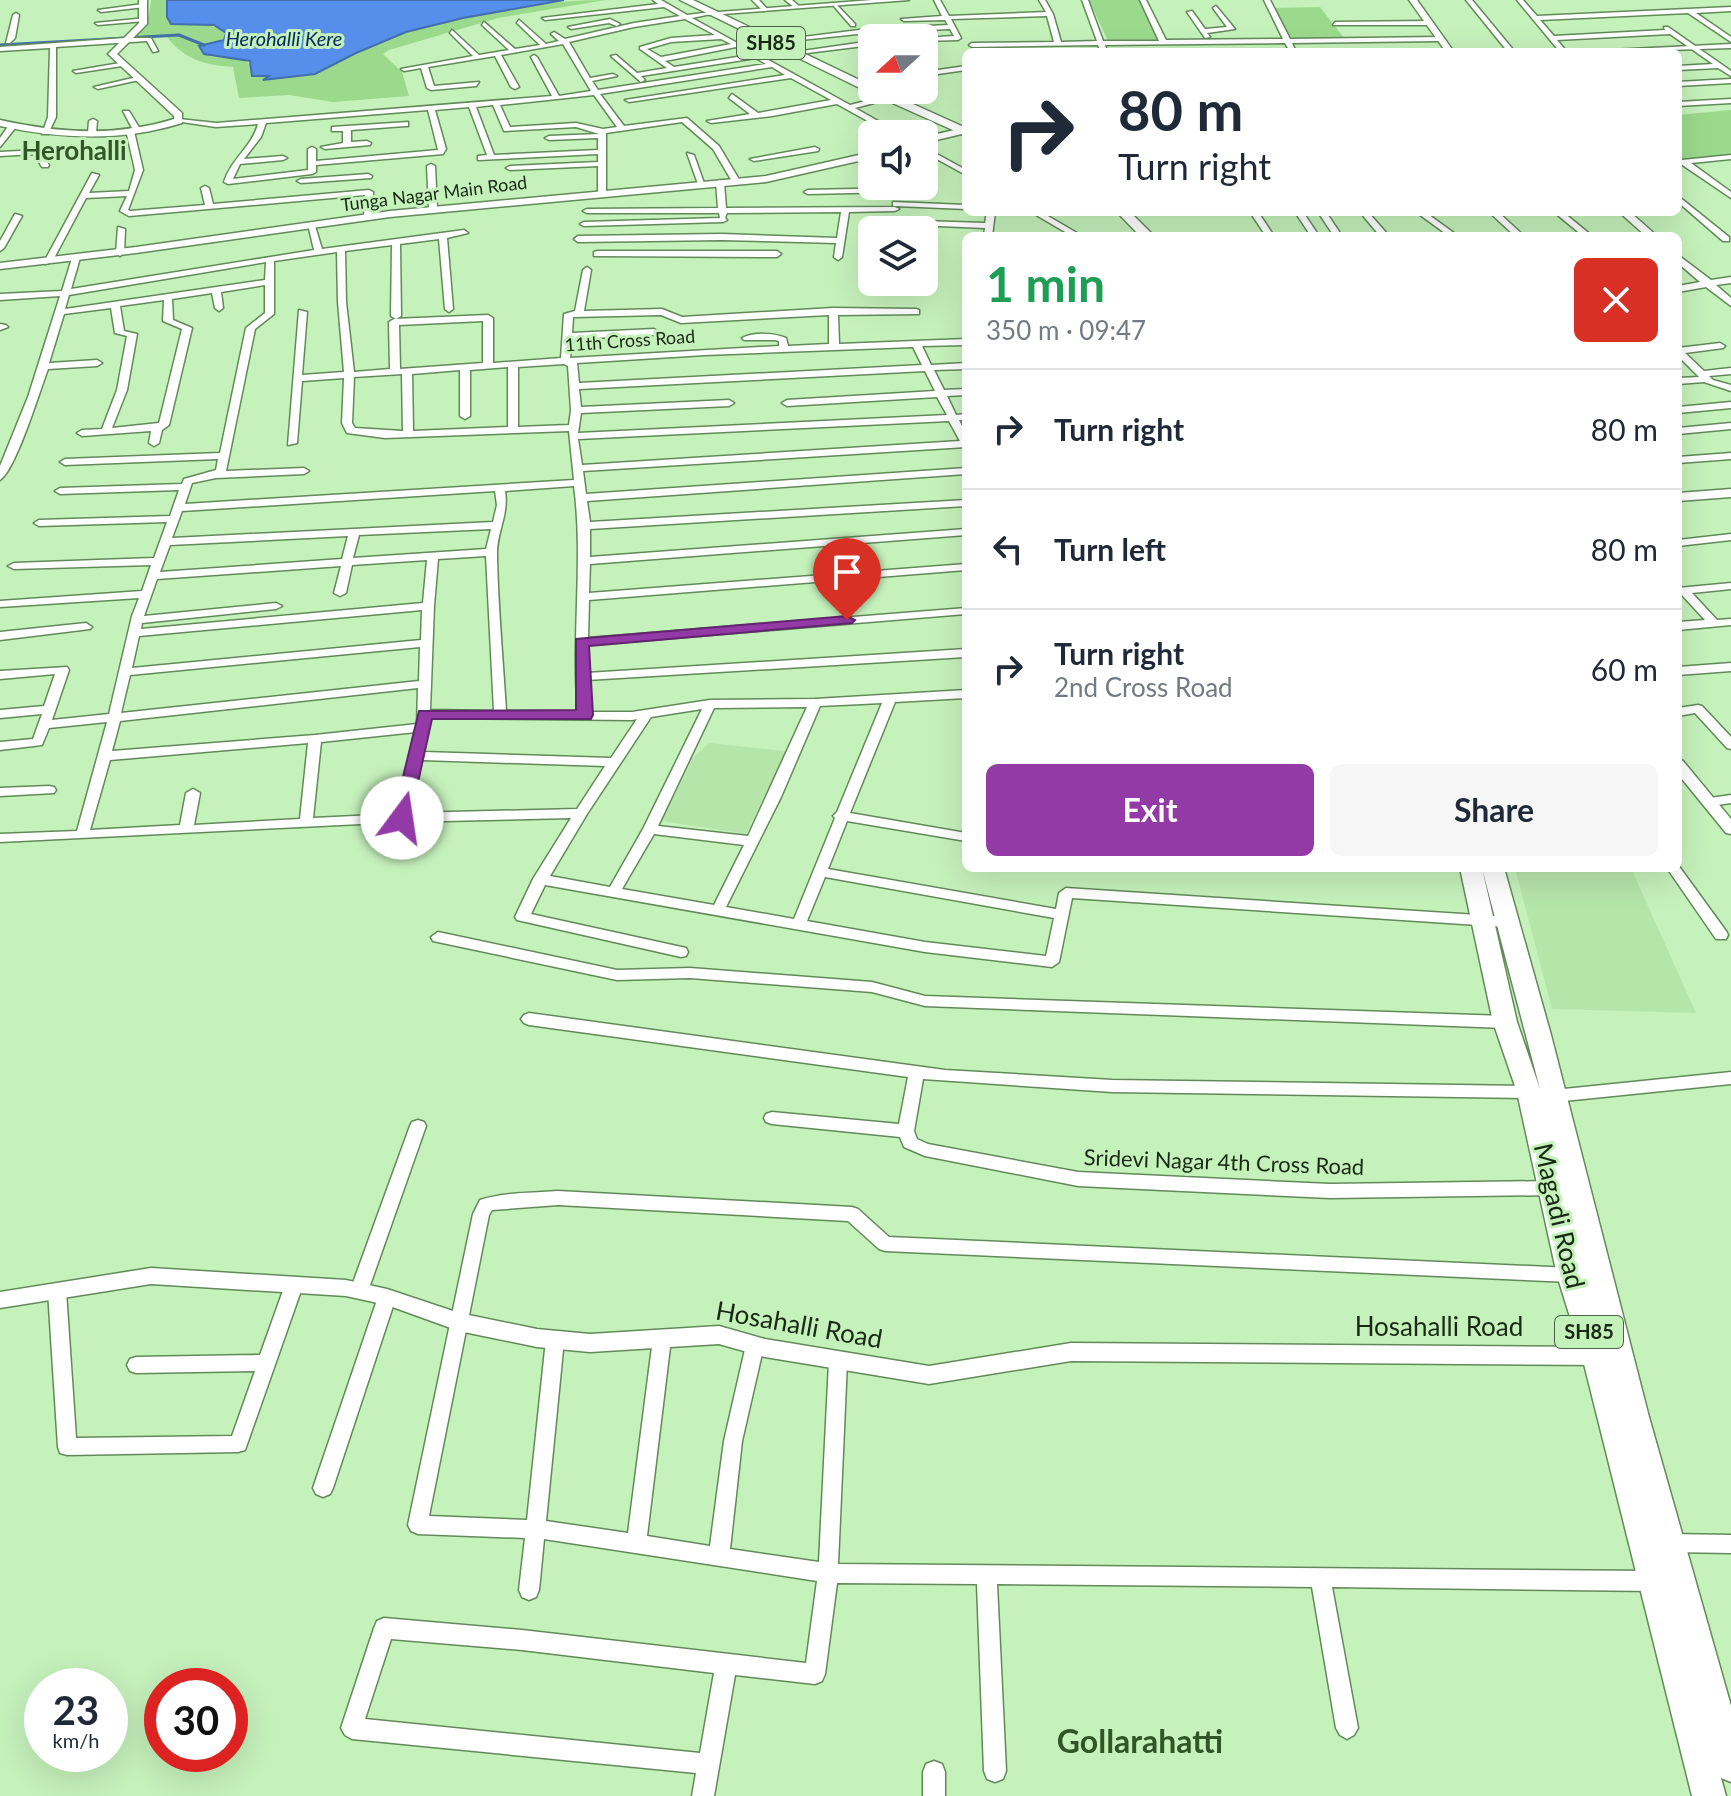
<!DOCTYPE html>
<html lang="en">
<head>
<meta charset="utf-8">
<style>
  body { margin:0; font-family:Lato,sans-serif; background:#f6f6f7; color:#1f2937; height:100vh; display:flex; flex-direction:column; font-size:30px; white-space:nowrap }
  * { box-sizing:border-box; margin:0 }
  p { font-size:26px; color:#747a83 }
  .icon { flex:none; width:44px; height:44px; fill:none; stroke:currentColor; stroke-width:2; stroke-linecap:round; stroke-linejoin:round }
  .map { position:relative; flex:1; overflow:hidden }
  .panel { position:absolute; left:962px; top:232px; width:720px; height:640px; display:flex; flex-direction:column; background:#fff; border-radius:12px; box-shadow:0 8px 32px #0002 }
  .panel>* { flex:none }
  .hud { position:absolute; left:962px; top:48px; width:720px; height:168px; border-radius:12px; box-shadow:0 8px 32px #0002; background:#fff; color:#1f2937; overflow:hidden }
  .needle { width:52px; rotate:249deg }
  .fabs { position:absolute; left:858px; top:24px; display:grid; gap:16px }
  .fabs a { display:grid; place-items:center; width:80px; height:80px; border-radius:12px; background:#fff; box-shadow:0 8px 32px #0002; font-size:40px }
  .speed { position:absolute; left:24px; top:1668px; display:flex; gap:16px; font-size:40px; font-weight:700; text-align:center }
  .speed>* { display:grid; place-content:center; width:104px; height:104px; border-radius:50%; background:#fff; box-shadow:0 8px 32px #0002; line-height:1 }
  .speed small { font-size:20px; font-weight:400 }
  .speed .limit { border:12px solid #d22; background:#fff; color:#111 }
  .pin { position:absolute; display:grid; place-items:center; width:68px; height:68px; color:#fff; margin:-82px -34px; border-radius:50% 50% 50% 0; rotate:-45deg; box-shadow:0 0 8px #0007 }
  .pin .icon { rotate:45deg }
  .me { position:absolute; width:88px; margin:-44px; rotate:14deg; stroke-linejoin:round; filter:drop-shadow(0 0 6px #0008) }
  .turn { display:flex; align-items:center; gap:28px; height:168px; padding:0 24px; font-size:36px }
  .turn .icon { width:104px; height:104px; stroke-width:2.5 }
  .turn b { display:block; font-size:56px; line-height:68px }
  .round { display:grid; place-items:center; flex:none; width:84px; height:84px; border-radius:12px; background:#f6f6f7 }
  .headline { display:flex; align-items:center; justify-content:space-between; height:136px; padding:0 24px }
  h1 { font-size:48px; font-weight:700; line-height:60px; color:#1e9e55 }
  .button { display:flex; gap:16px; margin-top:auto; padding:16px 24px }
  .button a { flex:1; height:92px; border-radius:12px; background:#933aa7; color:#fff; font-size:32px; font-weight:700; line-height:92px; text-align:center }
  .button a+a { background:#f6f6f7; color:#1f2937 }
  ul { padding:0; list-style:none }
  li { display:flex; align-items:center; gap:24px; height:120px; padding:0 24px; border-top:2px solid #e0e1e3 }
  li div { flex:1 }
  li b { display:block; font-size:30px }
  li em { font-style:normal }
  .map>svg:first-child { display:block }
  .built { fill:#b6e5aa }
  .green { fill:#9bda8c }
  .water { fill:#558eeb; stroke:#4370ab; stroke-width:2 }
  .lines { fill:none; stroke-linecap:round; stroke-linejoin:round }
  .stream { stroke:#4370ab; stroke-width:3 }
  .minor-casing { stroke:#628a59; stroke-width:3 }
  .tertiary-casing { stroke:#628a59; stroke-width:3 }
  .secondary-casing { stroke:#628a59; stroke-width:3 }
  .primary-casing { stroke:#628a59; stroke-width:3 }
  .minor { fill:#fff; fill-rule:evenodd }
  .tertiary { fill:#fff; fill-rule:evenodd }
  .secondary { fill:#fff; fill-rule:evenodd }
  .primary { fill:#fff; fill-rule:evenodd }
  .route { fill:#933aa7; stroke:#60266d; stroke-width:2 }
  .labels { text-anchor:middle; stroke-width:6; stroke-linejoin:round; paint-order:stroke }
  .far-street-label { font-size:18px; fill:#192915; stroke:#c5f1bb }
  .far-water-label { font-size:20px; font-style:italic; fill:#062a64; stroke:#c5f1bb }
  .shield { fill:#c5f1bb; stroke:#4d6547; stroke-width:2 }
  .shield-label { font-size:20px; font-weight:bold; fill:#192915 }
  .street-label { font-size:22px; fill:#192915; stroke:#c5f1bb }
  .far-district-label { font-size:26px; font-weight:bold; fill:#305527; stroke:#c5f1bb }
  .near-street-label { font-size:26px; fill:#192915; stroke:#c5f1bb }
  .near-quarter-label { font-size:32px; font-weight:bold; fill:#305527; stroke:#c5f1bb }
</style>
</head>
<body>
<div class="map">
<svg width="1731" height="1796" viewBox="0 0 1731 1796">
  <rect width="100%" height="100%" fill="#c5f1bb"/>
  <path class="built" d="M709 743 786 751 746 834 662 821 693 758Z
    M1515 868H1631L1696 1013 1552 1009Z"/>
  <path class="green" d="M151 0H167V17L221 28 227 38 200 46 211 57C232 58 246 55 259 74 318 86 355 48 408 32 471 13 541 0 606 0L498 18 389 50 383 54 402 72 409 96 333 102 289 95 239 98 233 67C205 65 185 60 167 37L131 39 147 27Z
    M1089 0H1139L1162 42 1109 43Z
    M1320 7 1344 38 1290 39 1274 8Z
    M1731 110V155L1678 160V115Z"/>
  <path class="water" d="M167 0H564L463 18 406 32 356 53 315 74 263 80 269 76H252L250 61 204 54 199 46 224 40 226 33 214 25 171 24 167 17Z"/>
  <g class="lines">
    <path class="stream" d="M0 45 179 35 204 45"/>
    <g class="minor-casing">
      <path id="minor" d="M653 0H661L687 15 711 12V14L692 18 850 105 874 99V103L855 108 901 134H891L837 104 772 116 711 123 707 121 750 114 729 98 732 94 758 113 831 100 791 78 629 102 625 100 785 75 772 67 600 94 624 126 687 118 719 146 740 181 733 183 713 149 682 122 606 133V193L602 195 598 193V166L510 170 506 168 510 166 598 162V154L478 160V156L487 155 469 107 435 110 446 149 443 154 316 165V172L312 174 228 184 224 182C231 159 252 147 258 124L216 127 175 121 179 119 216 123 552 96 531 57 534 55 537 57 559 96 591 91 563 44 501 55 519 87 515 89 511 87 495 56 428 67 434 86 479 82 476 86 431 90 427 88 421 68 404 71 401 69 473 56 450 33 452 30 479 55 509 50 482 25 484 22 515 49 540 45 517 23 519 20 546 44 559 41 551 34 554 32 565 39 634 23 680 16 664 7 545 20 542 18 658 4ZM685 19 715 35 671 38 640 47V49L667 68 637 73 616 55 611 56 641 82 645 80 641 76 756 58 766 64 598 90 592 81 617 76 613 74 590 78 569 42 634 27ZM721 39 731 44 661 57 647 49 671 42ZM736 47 750 55 674 67 665 61ZM594 95 617 127 603 129 576 123 510 127 500 105ZM493 105 504 131 576 127 599 134 549 136 545 138 549 140 598 138V150L494 155 476 107ZM428 110 438 150 316 161V149L312 147 308 149V170L233 179 240 164 283 160 287 158 283 156 244 159 261 137 266 123Z
        M752 0H759L768 10 763 11Z
        M785 0H792L800 7 795 8Z
        M934 0H940L949 16 1046 12 1039 0H1045L1053 14 1061 42 1097 41 1082 0H1088L1103 41H1159L1140 0H1146L1166 40 1283 39 1264 0H1270L1290 39 1438 37 1441 39 1438 41 1292 43 1296 52H1290L1285 43 1105 45 1107 52H1101L1098 45 972 47 969 45 972 43 1054 42 1047 16 951 19 961 38 958 40 924 41V38H921L954 36 950 29 867 33 782 42 779 40 867 29 948 25 945 20 904 21 901 19 942 16Z
        M1466 0H1472L1515 52H1508Z
        M1517 0H1523L1537 16 1731 7V11L1696 13 1731 37V42L1688 13 1540 20 1554 36 1665 30 1664 27H1668L1731 71V76L1718 68 1678 70V66L1713 64 1670 34 1557 40 1567 52H1560Z
        M143 4 145 7 101 12 98 10Z
        M832 4H836L855 24V26H851Z
        M1216 6 1235 29 1207 33 1210 37 1205 38 1187 12 1192 11 1205 29 1227 27 1213 8Z
        M16 13 19 15 15 38 10 43H6L13 15Z
        M147 18 145 21 98 25 95 23Z
        M610 19 620 24 617 26 609 23 571 29 568 27Z
        M1335 22 1428 21 1431 23 1428 25H1333Z
        M125 38H151L158 51 153 52 147 41 56 47V117L48 134H42L48 117 50 48 0 51V47Z
        M872 41V45L791 55 788 53Z
        M120 63 122 66 76 73 73 71Z
        M137 77 139 80 98 89 94 87Z
        M1731 79V83L1678 86V82Z
        M1731 99V103L1678 106V102Z
        M123 111H129L140 129 134 131 143 170 128 210 130 211 205 205 201 188 205 186 209 188 213 204 369 190 373 192 372 217 368 219 364 217 365 195 129 216 120 211 127 196 86 198 52 262 45 264 44 262 92 173 99 175 89 193 129 191 135 170 126 130 132 128Z
        M93 119 97 121 96 133 92 135 88 133 89 121Z
        M408 122V126H405L351 130V142L367 141 371 143 370 145 325 149 321 147 343 143V131H332V127Z
        M815 147 819 149 818 151 754 161 750 159Z
        M924 147 966 170V175L924 152Z
        M39 150 49 165 48 167H42L34 154 0 156V152Z
        M687 153 694 155 705 186 698 184Z
        M1731 155V159L1691 163 1731 192V198L1678 162 1682 160Z
        M431 164 435 166 437 209 433 211 429 209 427 166Z
        M368 174 372 176 371 178 301 183 297 181 301 179Z
        M720 180 724 182 726 208 895 207 899 209 895 211 849 212 842 257 838 260 834 257 836 243 722 240 578 242 574 239 578 236 722 234 837 238 841 212 727 213 725 218 727 220 723 222 584 226 580 224 584 222 720 218 719 213H587L583 211 587 209 718 208 716 182Z
        M899 188V192H896L808 194 804 192 808 190Z
        M1678 196 1729 237V241H1723L1678 202Z
        M893 202 966 205V209L896 206H893Z
        M987 212H995L992 236H984L985 228 892 224 888 222 892 220 985 223Z
        M1031 212H1041L1082 236H1072Z
        M1250 212H1258L1274 236H1266Z
        M1295 212H1303L1319 236H1311Z
        M1318 212H1326L1342 236H1334Z
        M1360 212H1368L1389 236H1380Z
        M1416 212H1425L1458 236H1449Z
        M1489 212H1498L1524 236H1515Z
        M1554 212H1563L1592 236H1583Z
        M15 214 22 216 4 248 0 251V241Z
        M308 224 315 226 322 249 464 230 468 233 447 238 453 309 449 312 445 309 439 239 400 244 401 316 396 319 391 316 392 245 345 251 346 302 354 372 390 369 389 322 394 319 488 315 493 318V363L561 358 564 314 575 311 583 270 587 267 591 270 584 311 662 309 682 317 833 308 916 309 919 310V314L838 315 839 344 966 339V345L922 346 931 365 966 363V369L934 370 944 390 966 389V395L947 396 956 415 966 414V420H959L966 434V447L583 471 586 494 966 468V474L587 501 590 522 966 500V506L590 529V557L966 529V535L590 564 589 593 966 564V570L589 600 588 638 966 608V614L588 645 587 673 966 649V657L587 680 591 712H632L710 700 815 699 966 690V698L895 702 850 813 966 833V841L847 821 828 869 1056 909 1059 893 1066 888 1508 917 1515 922 1508 927 1072 898 1059 962 1052 967 925 952 545 885 531 914 686 948 688 952 686 956 681 957 517 920 515 917 533 879 571 818 402 822 0 842V834L77 831 107 722 49 728 42 745 0 750V742L33 739 42 714 0 718V710L44 706 55 674 0 679V671L67 667 69 670 52 720 109 714 132 616 139 598 0 607V601L142 591 151 565 14 569 8 566 14 563 154 558 167 522 39 526 34 523 39 520 170 516 179 490 60 494 55 491 60 488 182 484 184 479 216 470 218 459 65 465 60 462 65 459 220 453 246 328 265 313V285L221 292 223 308 219 311 215 308 212 293 172 299 173 320 192 328 169 425 162 430 159 443 154 446 149 443 151 431 82 436 77 433 82 430 102 429 117 390 127 336 115 333 111 308 64 314 49 363 97 360 102 363 97 366 48 369C40 390 16 470 0 480V466L28 397 60 296 0 300V294L62 291 72 258 76 255 80 258 71 289 314 250ZM337 252 338 302 344 372 302 375 307 312 299 310 288 445 297 443 302 381 344 378 342 423 347 433 385 438 569 431 574 480 185 504 192 483 216 478 304 474 309 471 304 468 226 471 255 329 274 314V261ZM266 262 265 280 65 309 69 295ZM164 300 163 321 182 329 159 423 112 428 127 390 137 334 124 331 120 306ZM661 315 681 323 829 315V344L788 346 786 338C774 333 754 332 742 338L744 340H775L779 341V346L570 358 572 339 654 335 659 332 654 329 572 333 573 317ZM483 321V363L400 369 399 325ZM913 347 922 365 579 383 577 363 705 355ZM564 364 568 366 571 410 569 425 518 427V367ZM508 367V427L413 431 412 374 460 370V416L465 419 470 416V370ZM925 371 935 391 787 400 782 403 787 406 937 397 947 415 578 433 581 413 729 406 734 403 729 400 581 407 579 389ZM402 374 403 431 355 428 352 423 354 377ZM949 421 960 441 582 465 578 439ZM574 486C584 560 571 637 578 712L506 711C503 660 498 608 497 556 496 532 509 516 505 491ZM495 491 497 505 493 522 172 538 182 511ZM491 529 486 549 353 558 359 535ZM348 536 342 559 160 572 170 545ZM486 556 494 711 430 710 434 606 438 559ZM427 560 423 603 141 629 142 623 276 609 282 606 276 603 144 616 157 579 341 566 334 593 340 596 346 593 352 565ZM422 610 421 640 132 668 139 636ZM420 647 419 681 121 713 130 675ZM418 688 417 724 315 735 112 751 120 721ZM882 703 837 812 833 816 835 818 794 919 726 907 781 797 820 706ZM807 707 748 836 658 826 714 708ZM702 709 643 829 610 887 550 876 587 814 651 717ZM430 718 632 720 637 719 611 758 424 752ZM416 732 396 814 313 818 321 742ZM308 743 300 819 194 825 200 793 193 789 186 793 180 825 90 830 110 760ZM422 760 605 766 577 809 410 813ZM654 834 744 845 714 905 622 889ZM825 877 1054 918 1046 956 925 942 807 921Z
        M118 227 125 229 124 253 120 256 116 253Z
        M597 251H777L781 254 777 257 594 256V252Z
        M0 324 6 325 8 327 0 330Z
        M1720 343 1725 346 1723 348 1685 353 1704 371 1731 368V374L1709 376 1713 380 1731 385V391L1704 382 1678 384V378L1699 377 1678 356V348Z
        M1731 402V408L1678 413V407Z
        M1731 423V429L1678 434V428Z
        M1731 453V459L1678 463V457Z
        M1731 534V540L1678 546V540Z
        M1731 583V589L1692 593 1717 620 1731 619V625L1678 630V622L1705 620 1681 594H1678V588Z
        M86 623 92 627 90 629 0 640V632Z
        M1731 663V671L1678 675V667Z
        M1698 705 1702 706 1731 737V749L1727 748 1695 713 1678 716V708Z
        M49 786 54 787 56 790 54 793 0 796V788Z
        M1731 795V803L1710 806 1703 802 1710 798Z
        M1678 865 1726 931 1728 935 1726 939H1716L1667 868H1678Z
        M438 932 617 970 690 968 872 982 925 996 1505 1016 1510 1018 1513 1022 1510 1026 1505 1028 925 1006 872 992 690 978 617 980 433 941 431 937Z
        M529 1013 945 1070 1112 1080 1529 1086 1535 1088 1537 1092 1535 1096 1529 1098 1112 1092 923 1079 914 1131 917 1139 928 1144 1078 1172 1330 1184 1553 1181 1559 1183 1561 1188 1559 1193 1553 1195 1330 1198 1078 1186 925 1156 904 1147 900 1137 772 1124 766 1122 764 1118 766 1114 772 1112 899 1124 908 1077 529 1025 524 1023 521 1019 524 1015Z
        M1731 1072V1084L1554 1102 1548 1100 1546 1096 1548 1092 1554 1090Z
        M418 1120 424 1122 426 1126 368 1291 365 1296 359 1298 353 1296 350 1291 410 1126 412 1122Z
        M558 1191 852 1207 858 1209 889 1237 1571 1268 1577 1270 1580 1275 1577 1280 1571 1282 885 1251 879 1249 848 1221 558 1205 492 1210 489 1215 429 1516 527 1520 546 1340 549 1335 555 1332 561 1335 564 1340 546 1521 628 1533 653 1339 656 1334 662 1331 668 1334 671 1339 647 1536 710 1546 724 1441 746 1345 749 1340 755 1337 761 1340 764 1345 742 1441 730 1549 819 1562 829 1362 832 1356 838 1354 844 1356 847 1362 838 1564 1654 1571 1661 1574 1664 1581 1661 1588 1654 1591 1332 1587 1358 1728 1354 1735 1347 1739 1340 1735 1336 1728 1312 1587 997 1584 1006 1771 1003 1779 995 1782 987 1779 984 1771 977 1584 837 1583 825 1674 822 1681 815 1684 735 1675 714 1796H692L696 1773 352 1739 345 1735 341 1728 374 1628 377 1621 384 1618 522 1630 806 1663 817 1581 544 1539 539 1590 536 1597 529 1600 522 1597 519 1590 525 1538 418 1534 411 1531 408 1525 473 1214 480 1200C505 1192 532 1193 558 1191ZM391 1639 522 1650 714 1673 700 1753 365 1719Z
        M294 1278 300 1280 303 1285 245 1450 238 1452 67 1455 60 1453 58 1447 48 1291 51 1286 57 1284 63 1286 66 1291 76 1438 232 1436 255 1371 136 1373 130 1371 127 1365 130 1359 136 1357 260 1355 285 1285 288 1280Z
        M387 1290 393 1292 396 1297 333 1488 330 1494 323 1497 316 1494 313 1488 378 1297 381 1292Z
        M1670 1534 1731 1535V1553L1670 1552 1663 1550 1660 1543 1663 1536Z
        M934 1761 942 1764 945 1772V1796H923V1772L926 1764Z"/>
    </g>
    <g class="tertiary-casing">
      <path id="tertiary" d="M872 0H909L709 15 705 13Z
        M1409 0H1417L1454 52H1446Z
        M1731 44V48L1607 52 1611 50Z
        M966 66V70L924 76V72Z
        M9 125 16 127 0 147V138Z
        M963 128 966 129V133L924 143V137Z
        M872 152V158L766 182 390 217 136 253 0 269V263L136 247 390 211 766 176Z
        M1619 212H1630L1657 236H1646Z
        M1678 255 1711 280 1731 277V283L1716 285 1731 298V306L1706 287 1678 292V286L1700 282 1678 263Z
        M1731 489V497L1678 501V493Z
        M1678 759 1683 761 1731 819V834L1726 833 1678 774Z
        M151 1268 346 1280 387 1289 459 1313 537 1329 590 1334 719 1326 765 1339 929 1366 1071 1343 1603 1347 1610 1350 1613 1356 1610 1362 1603 1365 1071 1361 929 1384 765 1357 719 1344 590 1352 537 1347 459 1331 387 1305 346 1296 151 1284 0 1308V1292Z"/>
    </g>
    <g class="secondary-casing">
      <path id="secondary" d="M139 0H147V24L117 54 182 113V123C122 142 61 139 0 126V120C58 133 117 137 174 119V116L108 54 139 23Z"/>
    </g>
    <g class="primary-casing">
      <path id="primary" d="M680 0H693L872 86V90H882L966 128V136L868 92Z
        M1117 212H1130L1154 236H1140Z
        M1460 868H1482L1517 1022 1540 1089 1482 868H1504L1551 1035 1649 1417 1731 1706V1782L1721 1778 1726 1796H1692L1582 1356 1557 1275 1517 1092 1493 1022Z"/>
    </g>
    <use href="#minor" class="minor"/>
    <use href="#tertiary" class="tertiary"/>
    <use href="#secondary" class="secondary"/>
    <use href="#primary" class="primary"/>
  </g>
  <path class="route" d="M847 616 855 620 852 623 589 646 593 715 591 719H432L410 818 402 823 393 818 419 711 576 710V639Z"/>
  <g class="labels">
    <g class="far-street-label">
      <text transform="translate(434 194) rotate(-7)" y="6">Tunga Nagar Main Road</text>
      <text transform="translate(630 341) rotate(-4)" y="6">11th Cross Road</text>
    </g>
    <g class="far-water-label">
      <text x="284" y="46">Herohalli Kere</text>
    </g>
    <g class="shield">
      <rect x="737" y="27" width="68" height="32" rx="6"/>
      <rect x="1555" y="1316" width="68" height="32" rx="6"/>
    </g>
    <g class="shield-label">
      <text x="771" y="50">SH85</text>
      <text x="1589" y="1339">SH85</text>
    </g>
    <g class="street-label">
      <text transform="translate(1224 1162) rotate(2)" y="8">Sridevi Nagar 4th Cross Road</text>
    </g>
    <g class="far-district-label">
      <text x="74" y="160">Herohalli</text>
    </g>
    <g class="near-street-label">
      <text transform="translate(1559 1216) rotate(77)" y="9">Magadi Road</text>
      <text transform="translate(799 1325) rotate(10)" y="9">Hosahalli Road</text>
      <text x="1439" y="1336">Hosahalli Road</text>
    </g>
    <g class="near-quarter-label">
      <text x="1140" y="1753">Gollarahatti</text>
    </g>
  </g>
</svg>
<div class="fabs">
<a><svg class="needle" viewBox="-14 -14 28 28"><path d="M0-13l5 13h-10z" fill="#e53935"/><path d="M0 13l5-13h-10z" fill="#747a83"/></svg></a>
<a><svg class="icon" aria-label="sound" viewBox="0 0 24 24"><path d="M4 9h4l5-4v14l-5-4H4zM17 9q2 3 0 6"/></svg></a>
<a><svg class="icon" aria-label="layers" viewBox="0 0 24 24"><path d="M12 4l9 5-9 5-9-5zM3 14l9 5 9-5"/></svg></a>
</div>
<div class="speed"><div>23<small>km/h</small></div><div class="limit">30</div></div>
<div class="pin" style="left:847px;top:620px;background:#d93025"><svg class="icon" aria-label="arrive" viewBox="0 0 24 24"><path d="M6 21V4h12l-3 4 3 4H6"/></svg></div>
<svg class="me" style="left:402px;top:818px" viewBox="-20 -20 40 40"><circle r="19" fill="#fff"/><path d="M0-13L10 11 0 6-10 11z" fill="#933aa7"/></svg>
<div class="hud">
<div class="turn"><svg class="icon" aria-label="right" viewBox="0 0 24 24"><path d="M7 20v-9h11M14 6l5 5-5 5"/></svg><div><b>80 m</b>Turn right</div></div>
</div>
<section class="panel">
<div class="headline"><div><h1>1 min</h1><p>350 m · 09:47</p></div><a class="round" style="background:#d93025;color:#fff"><svg class="icon" aria-label="close" viewBox="0 0 24 24"><path d="M6 6l12 12M18 6L6 18"/></svg></a></div>
<ul>
<li><svg class="icon" aria-label="right" viewBox="0 0 24 24"><path d="M7 20v-9h11M14 6l5 5-5 5"/></svg><div><b>Turn right</b></div><em>80 m</em></li>
<li><svg class="icon" aria-label="left" viewBox="0 0 24 24"><path d="M17 20v-9H6M10 6l-5 5 5 5"/></svg><div><b>Turn left</b></div><em>80 m</em></li>
<li><svg class="icon" aria-label="right" viewBox="0 0 24 24"><path d="M7 20v-9h11M14 6l5 5-5 5"/></svg><div><b>Turn right</b><p>2nd Cross Road</p></div><em>60 m</em></li>
</ul>
<div class="button"><a>Exit</a><a>Share</a></div>
</section>
</div>
</body>
</html>
